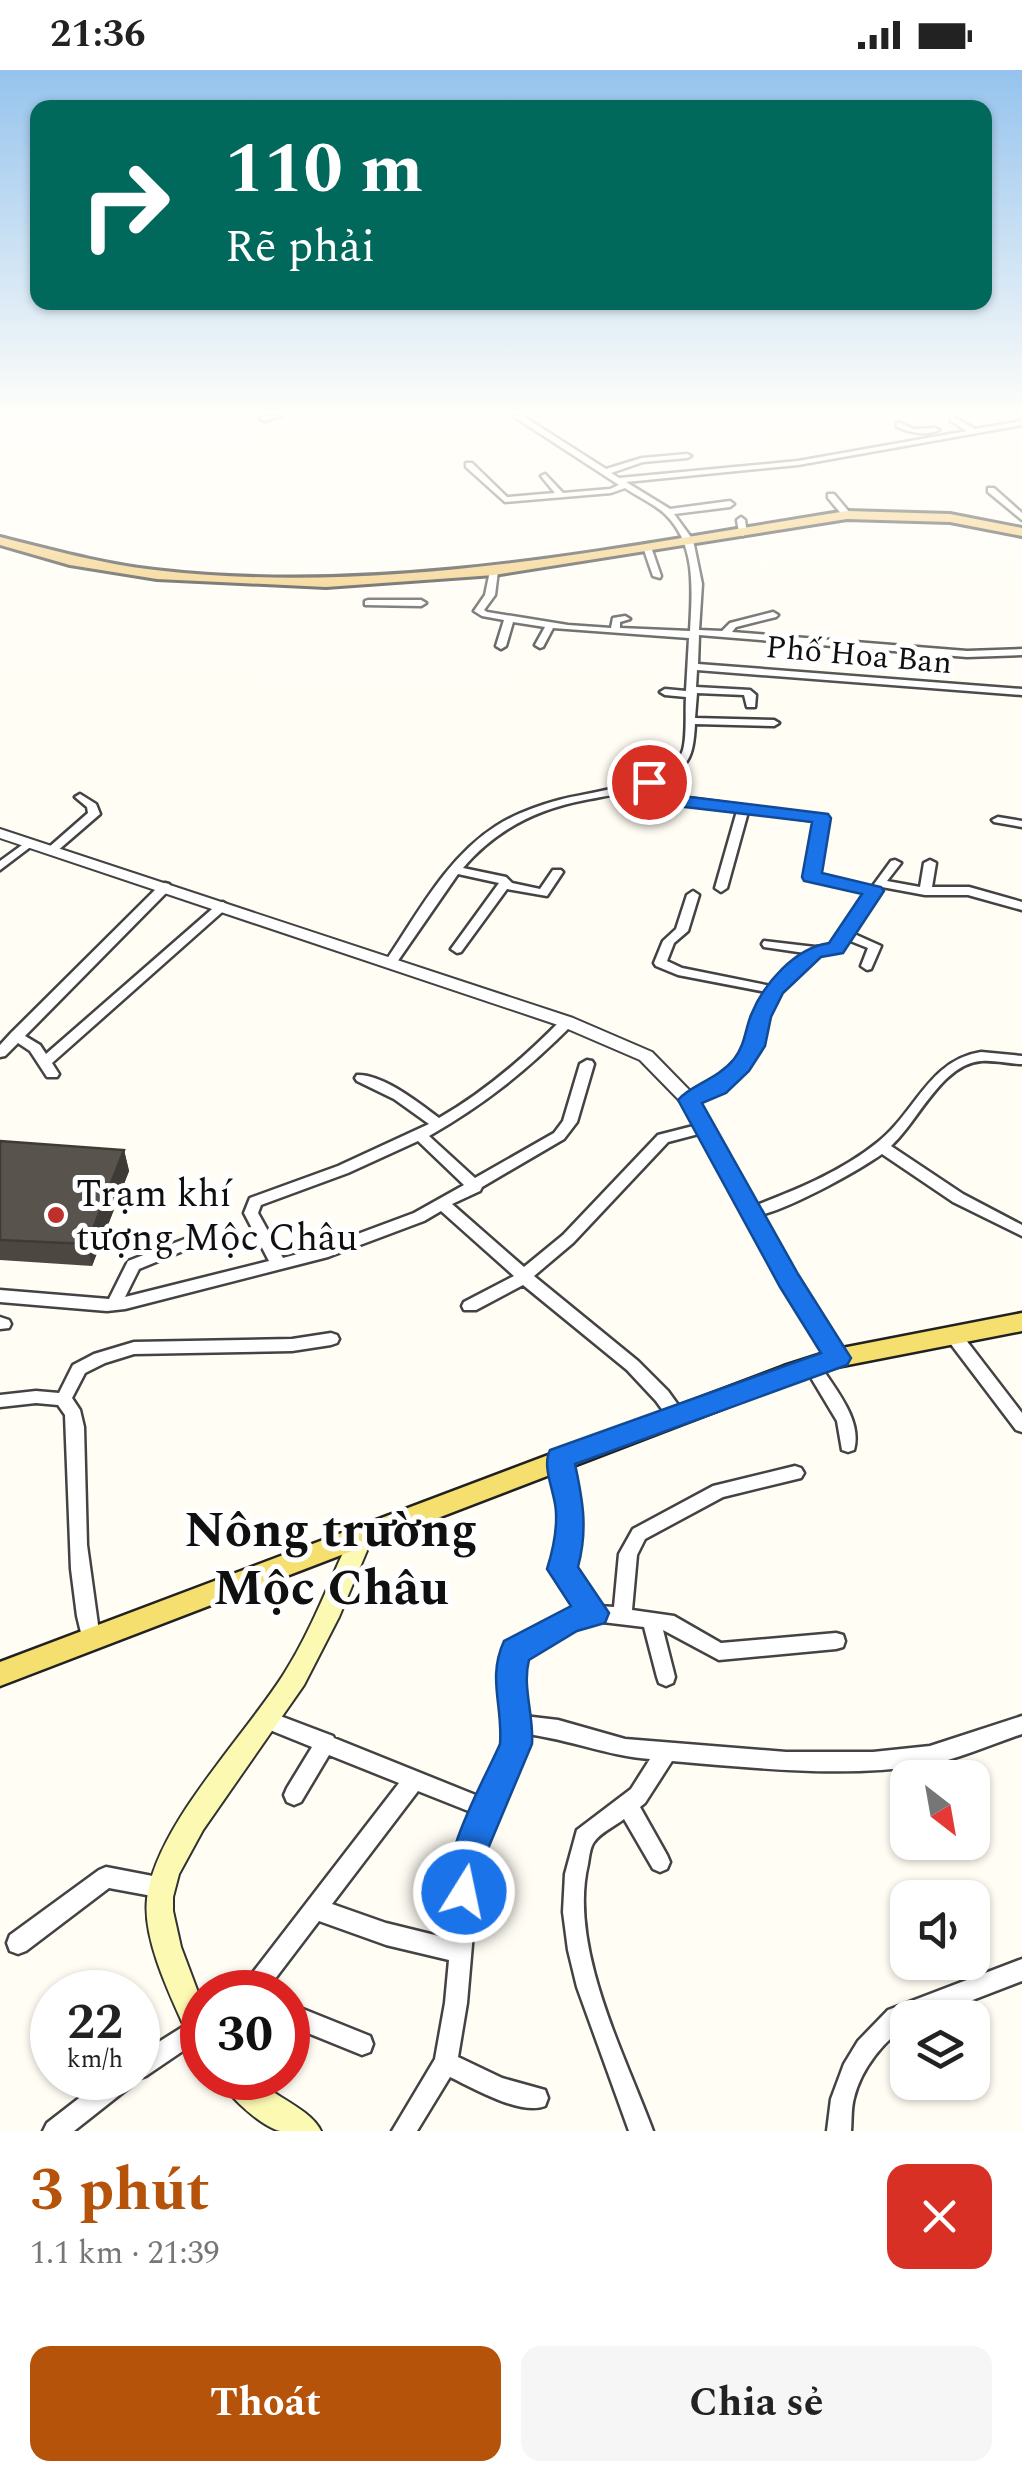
<!DOCTYPE html>
<html lang="vi">
<head>
<meta charset="utf-8">
<style>
  body { margin:0; font-family:Spectral,serif; background:#f6f6f6; color:#222; height:100vh; display:flex; flex-direction:column; font-size:38px; white-space:nowrap }
  * { box-sizing:border-box; margin:0 }
  p { font-size:32px; color:#767676 }
  .icon { flex:none; width:55px; height:55px; fill:none; stroke:currentColor; stroke-width:2; stroke-linecap:round; stroke-linejoin:round }
  .map { position:relative; height:2061px; overflow:hidden }
  .panel { display:flex; flex-direction:column; background:#fff; flex:1 }
  .panel>* { flex:none }
  .top-card { position:absolute; left:30px; top:30px; width:962px; height:210px; border-radius:20px; box-shadow:0 2px 8px #0004; background:#00695c; color:#fff; overflow:hidden }
  .needle { width:65px; rotate:149deg }
  .controls { position:absolute; left:890px; top:1690px; display:grid; gap:20px }
  .controls a { display:grid; place-items:center; width:100px; height:100px; border-radius:20px; background:#fff; box-shadow:0 2px 8px #0004; font-size:50px }
  .speed { position:absolute; left:30px; top:1900px; display:flex; gap:20px; font-size:50px; font-weight:700; text-align:center }
  .speed>* { display:grid; place-content:center; width:130px; height:130px; border-radius:50%; background:#fff; box-shadow:0 2px 8px #0004; line-height:1 }
  .speed small { font-size:25px; font-weight:400 }
  .speed .limit { border:15px solid #d22; background:#fff; color:#111 }
  .pin { position:absolute; display:grid; place-items:center; width:85px; height:85px; color:#fff; margin:-42px; border:5px solid #fff; border-radius:50%; box-shadow:0 2px 10px #0007 }
  .me { position:absolute; width:110px; margin:-55px; rotate:10deg; stroke-linejoin:round; filter:drop-shadow(0 0 8px #0008) }
  .turn { display:flex; align-items:center; gap:35px; height:210px; padding:0 30px; font-size:45px }
  .turn .icon { width:130px; height:130px; stroke-width:2.5 }
  .turn b { display:block; font-size:70px; line-height:85px }
  .round { display:grid; place-items:center; flex:none; width:105px; height:105px; border-radius:20px; background:#f6f6f6 }
  .head { display:flex; align-items:center; justify-content:space-between; height:170px; padding:0 30px }
  h1 { font-size:60px; font-weight:700; line-height:75px; color:#b45309 }
  .button { display:flex; gap:20px; margin-top:auto; padding:20px 30px }
  .button a { flex:1; height:115px; border-radius:20px; background:#b45309; color:#fff; font-size:40px; font-weight:700; line-height:115px; text-align:center }
  .button a+a { background:#f6f6f6; color:#222 }
  .status { display:flex; justify-content:space-between; align-items:center; height:70px; padding:0 50px; background:#fff; direction:ltr }
  .status svg { height:28px; fill:currentColor }
  .map>svg:first-child { display:block }
  .lines { fill:none; stroke-linecap:round; stroke-linejoin:round }
  .minor-casing { stroke:#434343; stroke-width:5 }
  .tertiary-casing { stroke:#434343; stroke-width:4 }
  .secondary-casing { stroke:#323232; stroke-width:4 }
  .primary-casing { stroke:#212121; stroke-width:5 }
  .trunk-casing { stroke:#212121; stroke-width:6 }
  .minor { fill:#fff; fill-rule:evenodd }
  .tertiary { fill:#fff; fill-rule:evenodd }
  .secondary { fill:#fcfab2; fill-rule:evenodd }
  .primary { fill:#f4df6f; fill-rule:evenodd }
  .trunk { fill:#f2c668; fill-rule:evenodd }
  .wall { fill:#4d4742 }
  .shaded-wall { fill:#3e3a36 }
  .building { fill:#59534d; stroke:#3e3a36; stroke-width:2.5 }
  .route { fill:#1a73e8; stroke:#114b97; stroke-width:2.5 }
  .poi-dot { fill:#be302b; stroke:#fff; stroke-width:4 }
  .labels { text-anchor:middle; stroke-width:10; stroke-linejoin:round; paint-order:stroke }
  .far-street-label { font-size:32px; fill:#101010; stroke:#fff }
  .poi-label { font-size:38px; fill:#101010; stroke:#fff; text-anchor:start }
  .near-quarter-label { font-size:50px; font-weight:bold; fill:#101010; stroke:#fff }
</style>
</head>
<body>
<div class="status"><b>21:36</b><svg viewBox="0 0 49 12"><path d="M0 12V9h3v3zM5 12V6h3v6zM10 12V3h3v9zM15 12V0h3v12zM26 1h20v11H26zM47 4h2v5h-2z"/></svg></div>
<div class="map">
<svg width="1022" height="2061" viewBox="0 0 1022 2061">
  <rect width="100%" height="100%" fill="#fffdf4"/>
  <g class="lines">
    <g class="minor-casing">
      <path id="minor" d="M266 346H282L264 351 260 349Z
        M513 346H523L606 399 642 388 687 384 691 386 687 388 643 392 611 403 619 408 798 391 967 361 951 351V347H954L975 359 1022 351V355L798 395 626 412 670 439 730 431 734 434 730 437 674 444 693 470 702 514 699 560 722 561 730 553 773 542 778 545 776 547 736 557 732 562 967 581 1022 579V585L967 587 699 565 698 594 1022 619V625L697 600 696 617 750 620 756 625 755 637H747L744 625 697 623 695 648 774 650 779 653 774 656 695 654C693 689 689 697 657 713L671 726 826 746 828 748 817 805 872 817 891 791 895 790 901 793 887 811 920 817 924 793 930 790 936 793 932 817H969L1022 832V840L968 825H925L882 817 879 819 880 821 852 863 881 876 871 899 867 900 861 896 868 878 848 870 840 881 819 884 780 922 767 947 761 976 746 998 723 1020 689 1035 684 1033 682 1030 684 1027 713 1014 736 992 747 976 755 947 766 922 678 905 656 896 654 893 663 871 676 859 687 825 693 821 699 825 688 861 674 873 667 891 682 898 771 916 805 883 764 877 762 874 764 871 815 877 832 875 867 823 807 809 805 807 816 751 748 742 727 818 721 822 715 818 737 741 664 731 647 716C627 723 606 726 585 730 537 739 495 760 463 798L506 807 512 813 540 819 553 800H561L563 802 547 826 507 819 461 882 457 883 451 879 499 813 458 804 395 895H387L385 892C417 845 446 788 496 756 515 744 537 736 559 730 590 721 672 715 683 680 687 666 685 642 686 627L665 625 660 622 665 619 686 621 689 568 553 558 543 577 540 578 535 575 545 557 513 552 506 576 501 579 496 576 504 550 482 546 474 541 485 525 490 501 494 498 498 501 495 525 484 540 487 542 568 555 611 558 613 548 625 546 630 549 620 552V558L690 561C692 521 697 476 666 445 655 434 638 427 625 418L611 423 505 432 466 397V393H472L507 427 555 423 541 406 545 404 563 423 610 419 619 415Z
        M900 353 914 359 935 358 939 360C925 366 911 363 897 357V353Z
        M988 418H994L1022 443V450L988 422Z
        M828 424H834L850 443V447H844L828 428Z
        M741 447 745 450 747 463 743 466 739 463 737 450Z
        M644 475 651 477 661 506 660 508 653 506 643 477Z
        M368 530H421L426 533 421 536 365 535V531Z
        M80 724 96 734 100 744 56 782H48V778L88 743 87 737 75 727Z
        M998 747 1022 751V757L994 752 992 750Z
        M29 770 35 773 33 775 0 800V791Z
        M165 813 169 814 171 817 169 820 25 966 40 975 46 984 219 833 223 832 229 836 52 993 59 1004 57 1007H47L30 981 18 973 5 986 0 987V975L11 963 161 814Z
        M567 948 574 952 572 955C526 1001 485 1034 429 1066L475 1108 554 1063 563 1051 580 994 587 990 592 991 594 994 577 1052 564 1069 482 1117 480 1121 452 1134 524 1197 563 1165 658 1065 705 1053 710 1055 712 1058 710 1061 668 1072 573 1173 534 1206 638 1291 668 1321 681 1339 683 1344 681 1349 675 1351 669 1349 656 1331 627 1300 523 1215 476 1240H464L462 1236 464 1232 514 1206 441 1141 424 1151 328 1187 125 1239 107 1241 0 1232V1220L109 1229 128 1191 195 1165 200 1166 203 1170 200 1174 139 1199 125 1227 269 1191 244 1143 250 1128 338 1096 429 1054 394 1029 357 1011 355 1008 357 1005C383 1004 419 1033 439 1048 486 1021 525 987 562 949ZM418 1071 464 1115 414 1143 320 1178 283 1188 258 1143 261 1135 348 1103Z
        M981 982 1022 986V994C1009 994 995 990 982 991 942 993 918 1052 891 1076L963 1124 1022 1155V1166L953 1132 882 1084C858 1101 773 1149 746 1147L744 1143 746 1139C791 1122 840 1103 878 1072 915 1043 929 990 981 982Z
        M0 1247 9 1250 11 1254 9 1258 0 1259Z
        M953 1259 959 1261 1022 1343V1362L1016 1360 947 1269 945 1265 947 1261Z
        M331 1263 337 1265 339 1269 337 1273 331 1275 292 1281 134 1284 105 1293 85 1303 72 1328 80 1340 84 1357 87 1475 100 1569 98 1575 91 1577 84 1575 77 1546 71 1499 65 1345 58 1335 36 1333 0 1337V1325L36 1321 59 1323 73 1295 94 1284 134 1272 292 1269Z
        M812 1290 818 1292C833 1317 863 1349 854 1380L848 1382 842 1380 837 1351 804 1296 806 1292Z
        M560 1381 566 1383 568 1388 580 1459 571 1498 599 1536 614 1537 619 1484 633 1459 713 1416 795 1396 801 1398 804 1403 801 1408 723 1427 645 1469 637 1485 632 1540 674 1546 721 1573 836 1563 843 1565 845 1571 843 1577 836 1579 719 1590 663 1560 675 1607 673 1613 666 1616 659 1613 657 1607 644 1557 594 1551 574 1556 523 1586 520 1615 524 1646 558 1650 625 1669 786 1682H873L930 1676 1022 1646V1664C992 1674 957 1690 926 1695 842 1708 756 1698 672 1691L645 1733 640 1737 667 1785 670 1792 667 1799 660 1802 653 1799 624 1749C615 1756 600 1763 594 1772 590 1777 589 1788 588 1794 568 1877 625 1985 653 2061H629L577 1917 568 1880 563 1842 565 1804 577 1760 631 1719 650 1689C607 1686 569 1669 526 1664V1674L480 1781 467 1933 458 1987 502 2008 545 2020 548 2028 545 2036C521 2046 473 2018 450 2007L417 2061H392L435 1989 445 1933 449 1890 386 1875 319 1851 265 1922H241L244 1914 399 1713 329 1685 301 1732 294 1735 287 1732 284 1725 287 1718 312 1677 260 1656 257 1650 260 1644 267 1641 333 1666 334 1668 483 1728 506 1674 500 1603 508 1575 563 1543 580 1538 553 1499 562 1459 552 1388 554 1383ZM418 1721 476 1744 460 1781 451 1869 386 1853 332 1834Z
        M106 1797 163 1808 170 1811 173 1818 170 1825 163 1828 109 1818 26 1881 18 1884 10 1881 7 1873 10 1865 99 1800Z
        M1022 1889V1911L926 1948H908V1955C884 1970 861 1999 854 2028 851 2038 852 2050 851 2061H827L831 2029 844 1994 858 1971 888 1940Z
        M288 1933 370 1966 373 1974 370 1982 362 1985 288 1955Z
        M200 1946 202 1947V1968L146 2006 138 2009 134 2008 131 2016 74 2061H43L47 2053 105 2008H138V1985Z"/>
    </g>
    <g class="tertiary-casing">
      <path id="tertiary" d="M0 759 573 948 652 982 695 1026 796 1205 844 1282 847 1288 844 1294 837 1296 830 1294 782 1215 682 1033 640 990 561 956 0 768Z"/>
    </g>
    <g class="secondary-casing">
      <path id="secondary" d="M363 1455 371 1457 374 1464 339 1547 304 1615 203 1760 179 1804 173 1827V1841L181 1877 202 1933V1978L192 1974C175 1935 142 1872 147 1829 155 1756 246 1665 285 1602 314 1556 331 1506 355 1457Z
        M220 2008H254C272 2025 312 2040 321 2061 308 2061 291 2061 280 2061 261 2056 227 2026 220 2008Z"/>
    </g>
    <g class="primary-casing">
      <path id="primary" d="M1022 1243V1261L837 1297 800 1309 0 1616V1592L784 1296 837 1279Z"/>
    </g>
    <g class="trunk-casing">
      <path id="trunk" d="M847 441 950 444 1022 458V466L950 452 847 449 494 505 326 517 157 509 70 495 0 475V467C52 480 102 494 155 500 387 527 619 477 847 441Z"/>
    </g>
    <use href="#minor" class="minor"/>
    <use href="#tertiary" class="tertiary"/>
    <use href="#secondary" class="secondary"/>
    <use href="#primary" class="primary"/>
    <use href="#trunk" class="trunk"/>
  </g>
  <path class="wall" d="M0 1071 124 1080 129 1101 92 1196 0 1190Z"/>
  <path class="shaded-wall" d="M124 1080 129 1101 92 1196 87 1174Z"/>
  <path class="building" d="M0 1071 124 1080 87 1174 0 1170Z"/>
  <linearGradient id="sky" x2="0" y2="1"><stop stop-color="#95c3ed"/><stop offset="0.54" stop-color="#fffefa"/><stop offset="1" stop-color="#fffefa" stop-opacity="0"/></linearGradient>
  <rect width="1022" height="635" fill="url(#sky)"/>
  <path class="route" d="M649 707 674 725 828 744 831 748 822 803 881 817 884 821 843 883 821 887 783 923 771 947 765 976 749 1001 726 1023 702 1033 798 1204 851 1288 847 1295 575 1394C583 1431 588 1460 578 1497L609 1543 605 1553 577 1561 529 1590C522 1617 534 1645 532 1674L487 1781 477 1834 464 1839 452 1834C435 1793 483 1713 500 1674 503 1635 487 1608 504 1571L571 1536 547 1499C553 1480 557 1463 556 1443 556 1424 541 1398 550 1380L821 1283 780 1217 678 1030C690 1015 717 1010 734 989 745 975 745 960 751 945 764 913 795 878 829 873L862 824 804 811 802 807 812 752 668 735 640 712Z"/>
  <circle class="poi-dot" cx="56" cy="1145" r="10"/>
  <g class="labels">
    <g class="far-street-label">
      <text transform="translate(859 584) rotate(5)" y="11">Phố Hoa Ban</text>
    </g>
    <g class="poi-label">
      <text x="76" y="1136">Trạm khí<tspan x="76" dy="44">tượng Mộc Châu</tspan></text>
    </g>
    <g class="near-quarter-label">
      <text x="331" y="1476">Nông trường<tspan x="331" dy="58">Mộc Châu</tspan></text>
    </g>
  </g>
</svg>
<div class="controls">
<a><svg class="needle" viewBox="-14 -14 28 28"><path d="M0-13l5 13h-10z" fill="#e53935"/><path d="M0 13l5-13h-10z" fill="#767676"/></svg></a>
<a><svg class="icon" aria-label="sound" viewBox="0 0 24 24"><path d="M4 9h4l5-4v14l-5-4H4zM17 9q2 3 0 6"/></svg></a>
<a><svg class="icon" aria-label="layers" viewBox="0 0 24 24"><path d="M12 4l9 5-9 5-9-5zM3 14l9 5 9-5"/></svg></a>
</div>
<div class="speed"><div>22<small>km/h</small></div><div class="limit">30</div></div>
<div class="pin" style="left:649px;top:712px;background:#d93025"><svg class="icon" aria-label="arrive" viewBox="0 0 24 24"><path d="M6 21V4h12l-3 4 3 4H6"/></svg></div>
<svg class="me" style="left:464px;top:1822px" viewBox="-20 -20 40 40"><circle r="17" fill="#1a73e8" stroke="#fff" stroke-width="3"/><path d="M0-11L8 9 0 5-8 9z" fill="#fff"/></svg>
<div class="top-card">
<div class="turn"><svg class="icon" aria-label="right" viewBox="0 0 24 24"><path d="M7 20v-9h11M14 6l5 5-5 5"/></svg><div><b>110 m</b>Rẽ phải</div></div>
</div>
</div>
<section class="panel">
<div class="head"><div><h1>3 phút</h1><p>1.1 km · 21:39</p></div><a class="round" style="background:#d93025;color:#fff"><svg class="icon" aria-label="close" viewBox="0 0 24 24"><path d="M6 6l12 12M18 6L6 18"/></svg></a></div>
<div class="button"><a>Thoát</a><a>Chia sẻ</a></div>
</section>
</body>
</html>
